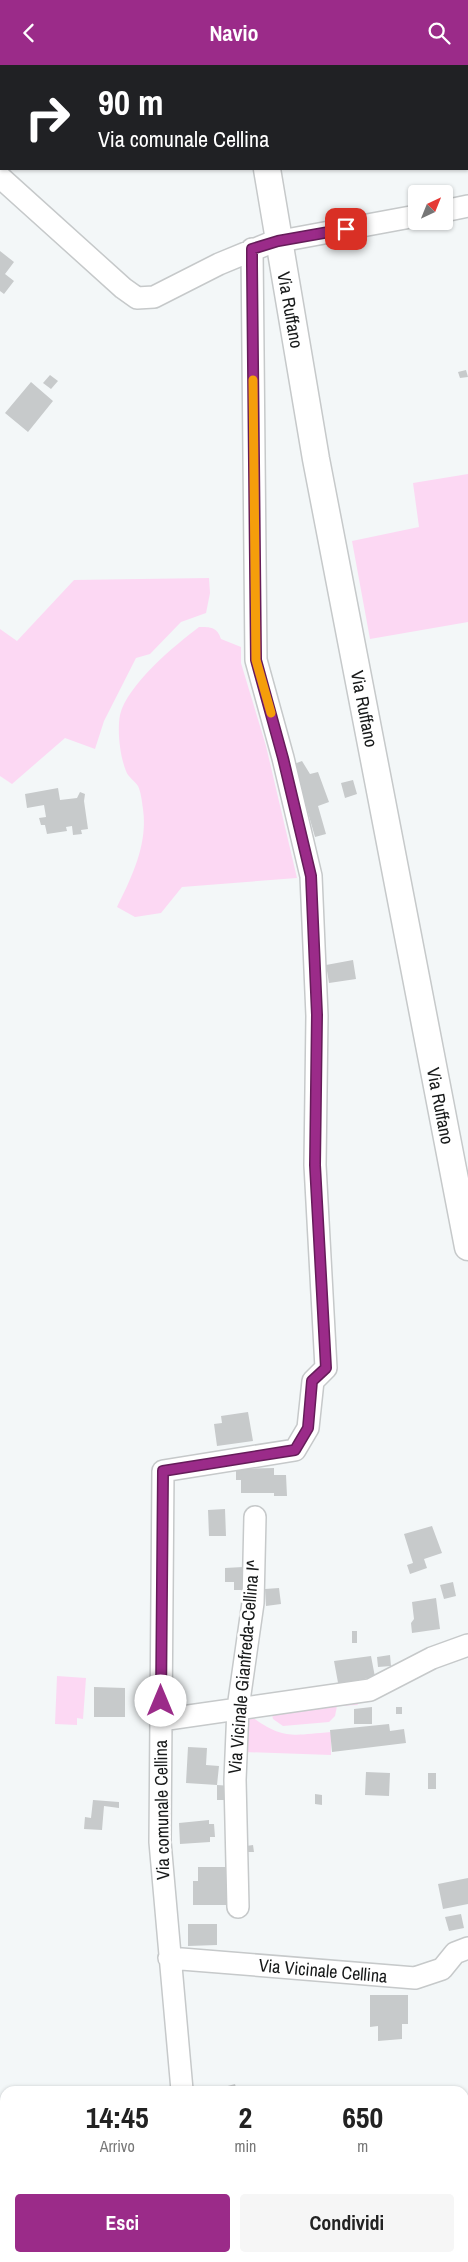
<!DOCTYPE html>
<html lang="it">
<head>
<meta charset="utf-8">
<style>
  body { margin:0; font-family:"Archivo Narrow",sans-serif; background:#f6f6f6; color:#222; height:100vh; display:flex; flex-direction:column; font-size:19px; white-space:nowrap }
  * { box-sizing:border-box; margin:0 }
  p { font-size:16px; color:#767676 }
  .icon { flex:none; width:28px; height:28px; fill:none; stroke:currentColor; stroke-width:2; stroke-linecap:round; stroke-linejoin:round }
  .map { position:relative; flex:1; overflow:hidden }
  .sheet { position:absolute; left:0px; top:2021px; width:469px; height:176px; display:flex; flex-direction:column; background:#fff; border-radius:15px 15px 0 0; box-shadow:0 1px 4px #0004 }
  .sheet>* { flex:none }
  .guide { position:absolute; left:0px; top:0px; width:469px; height:105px; box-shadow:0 1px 4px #0004; background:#202124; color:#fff; overflow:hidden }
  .needle { width:32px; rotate:43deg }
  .fabs { position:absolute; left:408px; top:120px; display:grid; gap:10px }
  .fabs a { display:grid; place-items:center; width:45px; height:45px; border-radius:5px; background:#fff; box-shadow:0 1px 4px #0004; font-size:25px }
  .pin { position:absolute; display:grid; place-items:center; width:42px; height:42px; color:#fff; margin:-21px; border-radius:10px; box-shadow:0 2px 8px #0006 }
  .me { position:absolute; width:55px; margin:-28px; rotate:0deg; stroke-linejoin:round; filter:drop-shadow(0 0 4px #0008) }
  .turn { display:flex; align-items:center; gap:18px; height:105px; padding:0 15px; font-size:22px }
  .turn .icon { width:65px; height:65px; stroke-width:2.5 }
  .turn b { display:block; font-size:35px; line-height:42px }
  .eta { display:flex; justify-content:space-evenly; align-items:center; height:85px; text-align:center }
  .eta b { font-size:30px; font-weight:700; line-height:35px }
  .action { display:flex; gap:10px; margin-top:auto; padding:10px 15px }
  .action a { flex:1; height:58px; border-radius:5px; background:#9b2b89; color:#fff; font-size:20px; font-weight:700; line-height:58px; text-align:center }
  .action a+a { background:#f6f6f6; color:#222 }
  header { display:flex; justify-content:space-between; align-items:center; height:65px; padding:0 15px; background:#9b2b89; color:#fff; font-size:22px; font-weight:700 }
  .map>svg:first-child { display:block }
  .green { fill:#fcd8f3 }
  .building { fill:#c7cacb }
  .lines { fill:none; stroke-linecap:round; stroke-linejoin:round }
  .minor-casing { stroke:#c6c9ca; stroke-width:24 }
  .tertiary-casing { stroke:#c6c9ca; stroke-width:29 }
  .minor { stroke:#fff; stroke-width:21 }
  .tertiary { stroke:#fff; stroke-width:26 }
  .route-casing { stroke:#651c59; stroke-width:12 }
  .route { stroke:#9b2b89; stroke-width:9 }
  .slow { stroke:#f59e0b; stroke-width:9 }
  .labels { text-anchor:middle; stroke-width:5; stroke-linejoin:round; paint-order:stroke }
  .street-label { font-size:18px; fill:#171919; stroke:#fff }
</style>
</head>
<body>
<header><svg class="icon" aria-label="back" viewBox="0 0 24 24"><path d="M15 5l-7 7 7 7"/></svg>Navio<svg class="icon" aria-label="search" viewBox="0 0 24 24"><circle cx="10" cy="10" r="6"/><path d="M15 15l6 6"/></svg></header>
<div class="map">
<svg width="468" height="2197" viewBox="0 0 468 2197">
  <rect width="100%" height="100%" fill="#f3f7f8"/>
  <path class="green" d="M468 409V557L370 574 352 476 419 462 413 418Z
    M209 513 210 528 206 548 181 557 150 589 136 593 104 656 95 684 65 673 12 719 0 711V564L17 576 74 515Z
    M199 562C211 562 217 562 221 574L241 582V598L266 681 297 813 182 822 161 848 135 852 117 842C132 812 148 779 143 744 142 737 141 727 138 721 135 716 128 712 126 706 120 691 117 666 120 650 127 620 175 580 199 562Z
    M57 1611 86 1613 83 1654 77 1653V1660L55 1659Z
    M355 1632 358 1640 337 1641 335 1651 329 1657 283 1661 273 1654 270 1641Z
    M252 1652C284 1675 293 1670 331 1667V1690L245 1687 247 1655Z
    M134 2193V2192L166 2193 165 2197H128Z"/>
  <path class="building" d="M0 186 14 197 5 209 14 216 4 229 0 226Z
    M466 305 468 312 460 313 458 307Z
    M50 310 58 316 51 324 43 318Z
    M31 317 53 336 28 367 5 348Z
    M302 696 310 709 318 707 329 737 318 741 326 769 315 772 294 699Z
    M353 715 357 729 345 733 341 718Z
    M58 723 60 735 77 733 80 727 85 729 84 736 88 764 81 765 82 769 73 770 72 761 66 762 67 766 47 769 45 760H41L39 753 46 752 44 740 27 743 25 729Z
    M353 895 356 914 329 918 326 900Z
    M248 1347 253 1376 217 1381 214 1359 222 1358 221 1351Z
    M274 1403V1410H286L287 1431H274V1428H241V1415H236V1404Z
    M225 1444 226 1471H209L208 1445Z
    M432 1461 442 1488 424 1494 427 1503 410 1509 407 1500 413 1498 404 1469Z
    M243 1502 244 1525H234V1517H225V1503Z
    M453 1517 456 1531 444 1534 440 1520Z
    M279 1523 281 1539 266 1541 265 1524Z
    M436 1533 440 1564 412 1568 411 1558 414 1554 412 1537Z
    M352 1566H357V1578H352Z
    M390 1590 391 1601 378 1602 377 1592Z
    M371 1591 375 1612 359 1615 360 1621 339 1623 334 1596Z
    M94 1622 125 1623V1652H94Z
    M372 1642V1659H354V1644Z
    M396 1642H402V1649H396Z
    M389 1659 390 1666 404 1664 406 1678 332 1687 330 1665Z
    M188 1682 207 1683 206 1700 219 1701 217 1720 186 1718Z
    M366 1707 390 1708 389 1731 365 1730Z
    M428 1708H436V1724H428Z
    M217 1720 232 1721 231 1735H217Z
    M315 1729 322 1730V1740L315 1739Z
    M93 1735 119 1737V1743L104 1741 102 1765 84 1764 85 1752 91 1753Z
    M209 1755V1759H214L215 1772H210V1777L180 1779 179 1758Z
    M253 1780 254 1787H247L246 1781Z
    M198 1802H230L231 1840H193V1816H198Z
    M468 1813V1839L443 1844 438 1819Z
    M461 1849 464 1863 449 1866 445 1852Z
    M188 1859H217V1880L188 1881Z
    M370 1930H408V1959H402V1974L378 1976V1961L370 1962Z
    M235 2019 237 2026H209Z"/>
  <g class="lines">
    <g class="minor-casing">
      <path id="minor" d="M0 112 123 223 137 233 154 232 219 199 270 178 416 151
        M444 146 468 141
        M161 1655 370 1625 432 1593 468 1580
        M238 1842 235 1715 238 1643 253 1538 255 1452
        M169 1893 415 1913 442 1904 455 1888 468 1883
        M182 2025 160 1777 163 1406 295 1385 308 1363 313 1316 326 1303 315 1100 317 951 311 811 283 693 256 595 252 184"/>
    </g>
    <g class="tertiary-casing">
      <path id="tertiary" d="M255 0V1
        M267 104 316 394 468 1182"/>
    </g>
    <use href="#minor" class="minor"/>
    <use href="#tertiary" class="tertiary"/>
  </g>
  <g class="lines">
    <g class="route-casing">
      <path id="route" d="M161 1636 163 1406 295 1385 308 1363 312 1316 326 1303 315 1100 317 950 311 811 283 693 256 595 252 200V184L278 176 346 164"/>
    </g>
    <use href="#route" class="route"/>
    <path class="slow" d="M253 315 256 595 271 648"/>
  </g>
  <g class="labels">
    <g class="street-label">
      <text transform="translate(290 245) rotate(80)" y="6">Via Ruffano</text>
      <text transform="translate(364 644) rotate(79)" y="6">Via Ruffano</text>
      <text transform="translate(440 1041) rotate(79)" y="6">Via Ruffano</text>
      <text transform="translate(244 1602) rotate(-85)" y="6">Via Vicinale Gianfreda-Cellina I^</text>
      <text transform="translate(162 1745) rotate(-91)" y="6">Via comunale Cellina</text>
      <text transform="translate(323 1906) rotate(5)" y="6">Via Vicinale Cellina</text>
    </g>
  </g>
</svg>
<div class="fabs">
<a><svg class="needle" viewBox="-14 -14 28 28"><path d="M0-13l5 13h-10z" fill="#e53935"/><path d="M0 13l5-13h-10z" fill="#767676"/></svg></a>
</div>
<div class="pin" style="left:346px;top:164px;background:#d93025"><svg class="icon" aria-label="arrive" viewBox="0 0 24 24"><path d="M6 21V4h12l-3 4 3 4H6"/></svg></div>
<svg class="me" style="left:161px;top:1636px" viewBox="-20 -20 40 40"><circle r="19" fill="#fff"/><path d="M0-13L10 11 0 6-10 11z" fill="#9b2b89"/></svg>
<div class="guide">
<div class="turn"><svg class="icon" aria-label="right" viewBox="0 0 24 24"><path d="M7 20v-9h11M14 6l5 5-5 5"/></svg><div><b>90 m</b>Via comunale Cellina</div></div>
</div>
<section class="sheet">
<div class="eta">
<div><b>14:45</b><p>Arrivo</p></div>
<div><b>2</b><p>min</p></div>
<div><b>650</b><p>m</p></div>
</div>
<div class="action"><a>Esci</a><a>Condividi</a></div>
</section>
</div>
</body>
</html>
